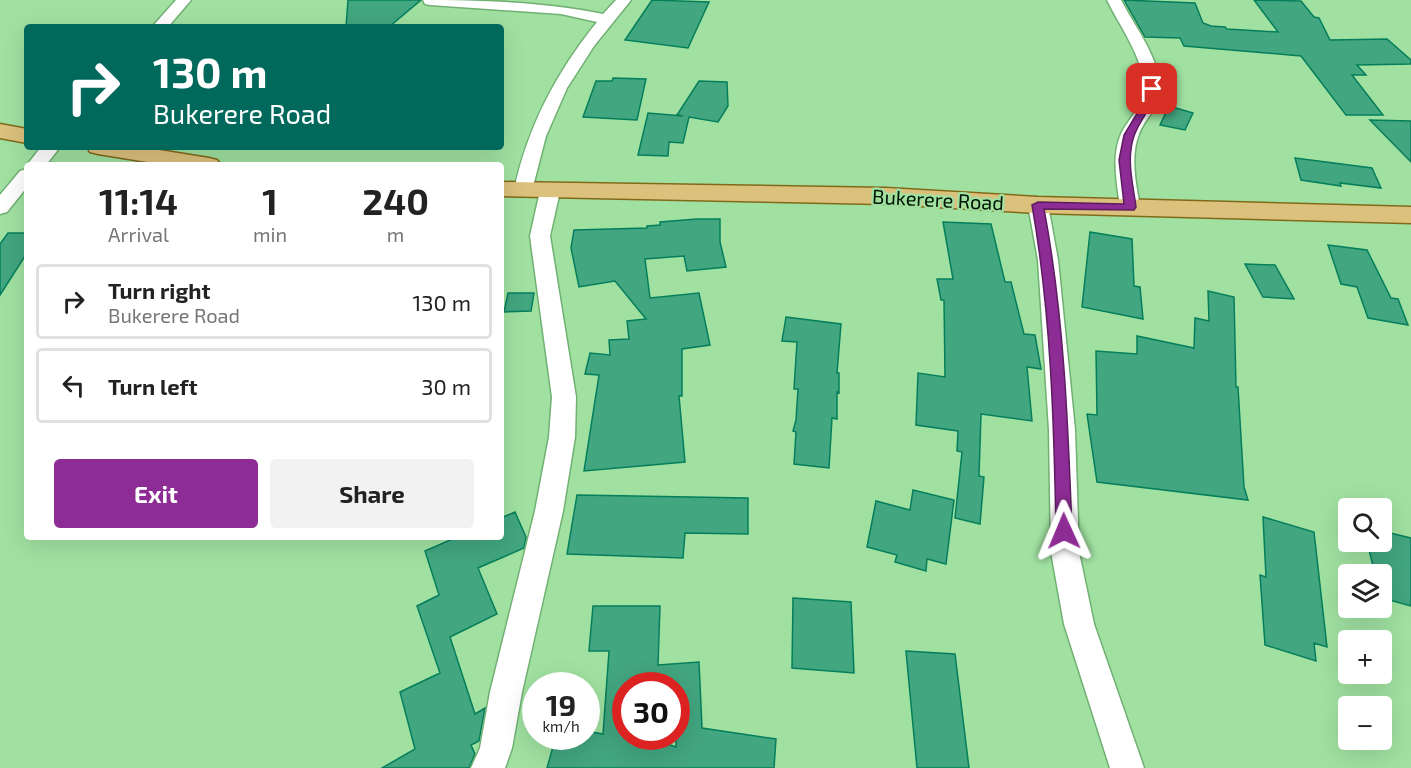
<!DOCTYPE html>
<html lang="en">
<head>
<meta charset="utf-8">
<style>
  body { margin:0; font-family:"Exo 2",sans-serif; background:#f2f2f2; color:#222; height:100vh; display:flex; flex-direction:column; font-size:22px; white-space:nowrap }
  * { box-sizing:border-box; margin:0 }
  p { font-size:20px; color:#767676 }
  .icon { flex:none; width:33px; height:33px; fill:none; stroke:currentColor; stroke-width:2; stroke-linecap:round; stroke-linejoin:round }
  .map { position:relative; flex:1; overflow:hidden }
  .details { position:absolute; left:24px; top:162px; width:480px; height:378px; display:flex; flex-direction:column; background:#fff; border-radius:6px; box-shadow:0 6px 24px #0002 }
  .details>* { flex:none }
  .hud { position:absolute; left:24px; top:24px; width:480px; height:126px; border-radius:6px; box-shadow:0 6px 24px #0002; background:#00695c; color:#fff; overflow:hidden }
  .controls { position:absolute; left:1338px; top:498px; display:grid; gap:12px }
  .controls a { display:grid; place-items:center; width:54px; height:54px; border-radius:6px; background:#fff; box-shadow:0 6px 24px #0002; font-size:30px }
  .speed { position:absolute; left:522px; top:672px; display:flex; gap:12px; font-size:30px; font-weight:700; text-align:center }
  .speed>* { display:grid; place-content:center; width:78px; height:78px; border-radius:50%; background:#fff; box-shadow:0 6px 24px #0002; line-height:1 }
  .speed small { font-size:15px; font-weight:400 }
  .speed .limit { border:9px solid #d22; background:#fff; color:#111 }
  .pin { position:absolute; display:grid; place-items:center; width:51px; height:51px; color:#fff; margin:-26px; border-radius:12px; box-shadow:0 3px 9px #0006 }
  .me { position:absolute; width:66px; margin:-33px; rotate:359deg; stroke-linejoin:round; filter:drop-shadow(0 0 4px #0008) }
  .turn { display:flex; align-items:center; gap:21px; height:126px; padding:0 30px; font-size:27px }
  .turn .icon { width:78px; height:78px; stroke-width:2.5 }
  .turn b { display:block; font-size:42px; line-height:51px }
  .eta { display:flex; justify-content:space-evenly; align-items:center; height:102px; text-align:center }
  .eta b { font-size:36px; font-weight:700; line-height:42px }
  .action { display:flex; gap:12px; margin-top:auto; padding:12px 30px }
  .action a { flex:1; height:69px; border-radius:6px; background:#8d2c94; color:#fff; font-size:24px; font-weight:700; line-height:69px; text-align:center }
  .action a+a { background:#f2f2f2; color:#222 }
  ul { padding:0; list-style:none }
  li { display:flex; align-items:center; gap:18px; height:75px; margin:0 12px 9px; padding:0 18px; border:3px solid #e0e0e0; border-radius:6px }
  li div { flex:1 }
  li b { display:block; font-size:22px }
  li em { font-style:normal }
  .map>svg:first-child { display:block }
  .building { fill:#42a680; stroke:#057f5b; stroke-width:1.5; fill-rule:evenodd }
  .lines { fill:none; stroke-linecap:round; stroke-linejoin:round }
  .minor-casing { stroke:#71b073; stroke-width:3 }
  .major-casing { stroke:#806a1a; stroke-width:3 }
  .minor { fill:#fff; fill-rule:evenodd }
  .major { fill:#dcc17d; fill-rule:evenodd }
  .route { fill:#8d2c94; stroke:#5c1d60; stroke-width:1.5 }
  .labels { text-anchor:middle; stroke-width:4.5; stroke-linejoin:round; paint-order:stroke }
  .street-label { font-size:20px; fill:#001401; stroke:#a0e1a1 }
</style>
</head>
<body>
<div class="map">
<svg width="1411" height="768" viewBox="0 0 1411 768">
  <rect width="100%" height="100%" fill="#a0e1a1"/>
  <path class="building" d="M348 0H421L389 27H346Z
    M652 0 709 2 688 48 625 40Z
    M1124 0 1195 3 1203 23 1211 26 1225 27 1227 29 1278 32 1254 0 1301 1 1314 17 1319 18 1330 40 1387 39 1411 60V64L1357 65 1366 75H1352L1383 115H1346L1301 56 1184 46 1180 38 1145 37Z
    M613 78 646 79 637 120 583 117 596 81H612Z
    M699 81 727 82 728 106 718 122 689 117 683 143 669 142 668 156 638 155 648 113 683 116 677 115Z
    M1169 106 1193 113 1185 130 1160 125Z
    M1370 120 1411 121V162Z
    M1295 158 1372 168 1381 188 1340 183 1341 186 1301 180Z
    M697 219H720V242L726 267 687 271 684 256 645 259 650 298 699 293 710 345 682 349V396H679L685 462 584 471 599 375 585 374 590 353 610 355 609 340 629 339 627 321 646 319 615 281 579 287 571 248 574 230 647 228V226L660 225V222Z
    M943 222 991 224 1005 282H1011L1024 334 1035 335 1041 369 1027 367 1032 421 981 414 979 476 984 477 980 524 955 518 962 452 957 451 958 431 916 425 918 373 945 377 944 300H941L937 279H953Z
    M1090 232 1132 239 1134 286 1140 287 1143 319 1082 307Z
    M8 233H27V253L0 295V244Z
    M1328 245 1367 250 1391 298 1398 299 1408 325 1368 318 1357 287 1341 284Z
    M1245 264 1275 265 1294 299 1263 297Z
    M1208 291 1234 297 1236 387H1238L1244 487 1248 500 1097 482 1087 414 1097 415 1096 351 1137 354V336L1194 348 1195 318 1209 321Z
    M508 293H534L531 311 504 312Z
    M786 317 841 324 837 373H839V393L837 392V419L832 418 829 468 794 464 796 432 793 431 796 420 798 389H794L797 342 782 341Z
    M913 490 954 500 946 564 927 559 926 571 895 562 897 555 867 547 876 501 910 510Z
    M577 495 748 498V534L685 533 683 558 567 554Z
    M515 512 526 537 524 548 478 568 497 614 450 637 475 714 485 708 479 741 471 745 475 754 469 768H382L415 749 400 692 440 673 417 606 439 595 425 551 457 537H501V518Z
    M1263 517 1314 532 1327 647 1314 643 1316 661 1265 645 1260 575 1266 577Z
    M1382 531 1411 538V606L1382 598V574H1375L1367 542H1382Z
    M793 598 851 602 854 673 792 668Z
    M593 606H660L658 665 699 662 702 728 776 739 774 768H547L556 736H586V731L603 734 609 651H589ZM626 686H676V747L643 736H626Z
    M906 651 955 654 969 768H917Z"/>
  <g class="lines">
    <g class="minor-casing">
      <path id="minor" d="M176 0H191L168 27H152Z
        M423 0C484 0 544 2 603 14L616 0H631L594 46 567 88 546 136 531 194H517L514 190C528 126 556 73 597 22L561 14 430 5 425 4Z
        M1107 0H1121C1135 27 1159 57 1160 88 1161 106 1145 118 1139 134 1130 157 1136 183 1140 207L1137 211 1130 213 1123 211 1120 207C1117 183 1111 157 1121 134 1128 119 1143 107 1144 89 1144 58 1120 27 1107 0Z
        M41 147H60L46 165H27Z
        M27 169V187L7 212 0 214V195L20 171Z
        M550 185 557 187 560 191 550 236 576 397 575 437 563 511 522 692 512 748 505 768H471L480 748 490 692 535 511 549 437 552 397 530 236 540 191 543 187Z
        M1038 199 1045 201 1048 205 1058 260 1075 430 1079 552 1094 624 1144 768H1110L1064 624 1051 552 1049 430 1038 260 1028 205 1031 201Z"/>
    </g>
    <g class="major-casing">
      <path id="major" d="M0 124 27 129V143L0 138Z
        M87 147H140L209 158 217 160 221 165H166L98 154 90 152Z
        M501 182 886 188 1038 197 1411 207V223L1038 213 886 204 501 196Z"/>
    </g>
    <use href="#minor" class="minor"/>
    <use href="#major" class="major"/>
  </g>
  <path class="route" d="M1149 87 1157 89C1153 107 1140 119 1134 136 1126 159 1133 184 1136 207L1134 210 1044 209C1064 315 1068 423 1072 531L1070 536 1064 538 1059 536 1056 531C1054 422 1051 313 1032 205L1038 202 1124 204 1119 160 1124 135 1144 102Z"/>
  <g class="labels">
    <g class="street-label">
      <text transform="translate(938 200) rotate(3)" y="7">Bukerere Road</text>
    </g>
  </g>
</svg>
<div class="controls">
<a><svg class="icon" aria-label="search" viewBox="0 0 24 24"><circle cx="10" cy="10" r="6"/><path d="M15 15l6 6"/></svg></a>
<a><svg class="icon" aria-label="layers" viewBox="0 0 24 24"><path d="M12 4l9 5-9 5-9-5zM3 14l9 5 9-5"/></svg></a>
<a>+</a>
<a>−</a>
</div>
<div class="speed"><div>19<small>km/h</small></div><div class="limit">30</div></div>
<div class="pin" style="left:1152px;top:89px;background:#d93025"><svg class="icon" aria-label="arrive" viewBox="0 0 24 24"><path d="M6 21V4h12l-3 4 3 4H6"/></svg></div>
<svg class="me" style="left:1064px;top:531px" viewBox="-20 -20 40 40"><path d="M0-17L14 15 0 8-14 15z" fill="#8d2c94" stroke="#fff" stroke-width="4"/></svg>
<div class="hud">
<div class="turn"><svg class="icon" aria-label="right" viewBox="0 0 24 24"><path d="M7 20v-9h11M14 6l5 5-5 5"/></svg><div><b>130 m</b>Bukerere Road</div></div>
</div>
<section class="details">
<div class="eta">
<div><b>11:14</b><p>Arrival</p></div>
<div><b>1</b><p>min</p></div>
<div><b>240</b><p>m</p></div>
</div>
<ul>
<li><svg class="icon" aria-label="right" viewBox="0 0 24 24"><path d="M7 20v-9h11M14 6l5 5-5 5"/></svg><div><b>Turn right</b><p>Bukerere Road</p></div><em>130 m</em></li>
<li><svg class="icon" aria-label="left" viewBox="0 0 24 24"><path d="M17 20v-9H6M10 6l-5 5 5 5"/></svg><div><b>Turn left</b></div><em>30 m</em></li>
</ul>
<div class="action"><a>Exit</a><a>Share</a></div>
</section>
</div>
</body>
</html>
